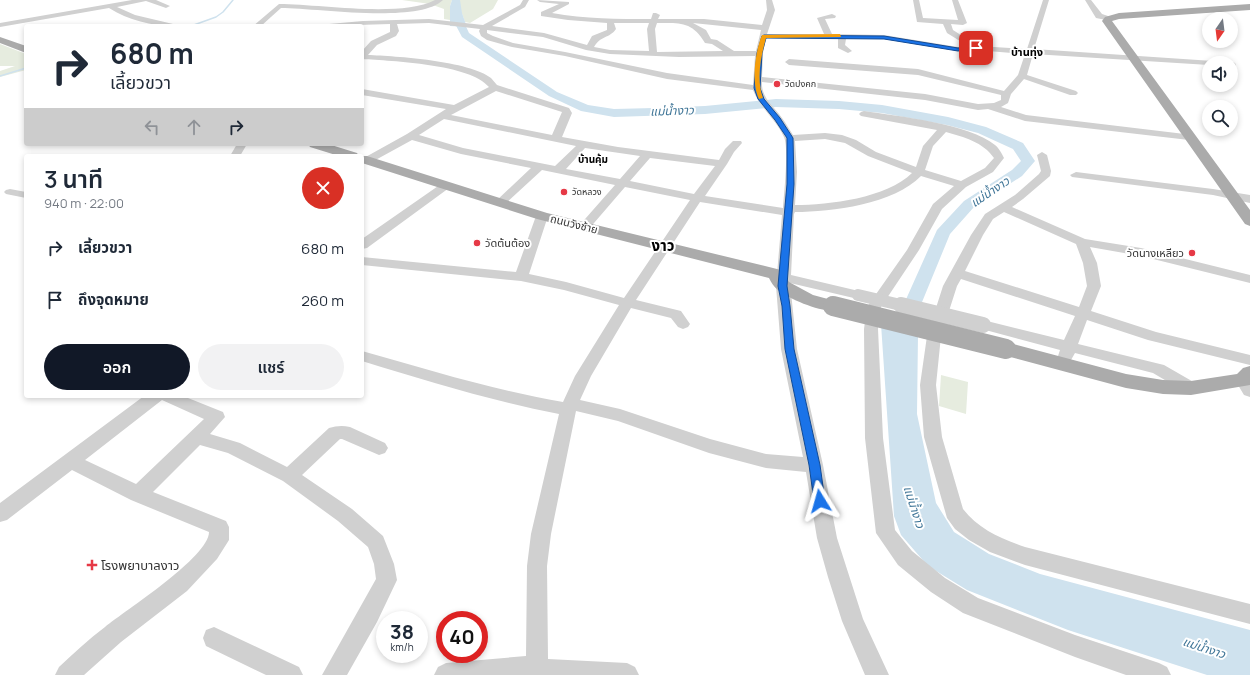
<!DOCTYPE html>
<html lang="th">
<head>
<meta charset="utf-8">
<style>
  body { margin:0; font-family:Manrope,"Noto Sans Thai",sans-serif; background:#f2f2f3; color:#1f2937; height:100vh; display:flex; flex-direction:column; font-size:15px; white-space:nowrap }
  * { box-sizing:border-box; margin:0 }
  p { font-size:13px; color:#747a83 }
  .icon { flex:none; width:22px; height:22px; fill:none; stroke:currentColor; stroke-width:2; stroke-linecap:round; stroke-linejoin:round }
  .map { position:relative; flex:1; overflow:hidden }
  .panel { position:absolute; left:24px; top:154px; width:340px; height:244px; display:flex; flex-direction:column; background:#fff; border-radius:4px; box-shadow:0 2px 6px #0003 }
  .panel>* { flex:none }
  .top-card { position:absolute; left:24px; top:24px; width:340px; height:122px; border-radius:4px; box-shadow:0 2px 6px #0003; background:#fff; color:#1f2937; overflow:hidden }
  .needle { width:26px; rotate:194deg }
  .fabs { position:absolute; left:1202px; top:12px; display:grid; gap:8px }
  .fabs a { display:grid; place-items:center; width:36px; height:36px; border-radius:50%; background:#fff; box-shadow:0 2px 6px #0003; font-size:20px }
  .speed { position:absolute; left:376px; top:611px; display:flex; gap:8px; font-size:20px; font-weight:700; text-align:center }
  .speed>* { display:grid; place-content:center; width:52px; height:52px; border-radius:50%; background:#fff; box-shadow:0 2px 6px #0003; line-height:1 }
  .speed small { font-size:10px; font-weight:400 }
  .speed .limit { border:6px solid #d22; background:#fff; color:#111 }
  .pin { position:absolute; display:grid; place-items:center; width:34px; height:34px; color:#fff; margin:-17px; border-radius:8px; box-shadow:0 2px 6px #0006 }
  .me { position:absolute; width:44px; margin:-22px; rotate:352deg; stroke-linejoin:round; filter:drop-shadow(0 0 3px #0008) }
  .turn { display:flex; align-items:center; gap:14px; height:84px; padding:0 20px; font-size:18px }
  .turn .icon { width:52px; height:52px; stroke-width:2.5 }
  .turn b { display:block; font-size:28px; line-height:34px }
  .lanes { display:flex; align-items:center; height:38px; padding:0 20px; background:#0003; justify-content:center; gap:20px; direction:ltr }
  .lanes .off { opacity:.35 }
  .round { display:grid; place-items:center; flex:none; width:42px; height:42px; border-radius:21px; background:#f2f2f3 }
  .headline { display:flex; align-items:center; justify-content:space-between; height:68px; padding:0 20px }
  h1 { font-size:24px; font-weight:600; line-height:30px }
  .primary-button { display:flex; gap:8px; margin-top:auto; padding:8px 20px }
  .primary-button a { flex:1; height:46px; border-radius:24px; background:#111827; color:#fff; font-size:16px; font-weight:600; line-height:46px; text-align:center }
  .primary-button a+a { background:#f2f2f3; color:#1f2937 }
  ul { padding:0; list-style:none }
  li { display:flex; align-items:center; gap:12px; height:52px; padding:0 20px }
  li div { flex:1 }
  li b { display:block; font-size:15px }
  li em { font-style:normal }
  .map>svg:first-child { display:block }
  .green { fill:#e6ecdf }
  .water { fill:#cfe2ee }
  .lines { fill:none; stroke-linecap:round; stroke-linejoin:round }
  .stream { stroke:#cfe2ee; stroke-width:1.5 }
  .river { fill:#cfe2ee; fill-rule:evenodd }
  .minor { fill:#d0d0d0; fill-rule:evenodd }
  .major { fill:#ababab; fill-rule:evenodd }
  .minor-bridge-far1 { stroke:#d0d0d0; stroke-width:12 }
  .minor-bridge { stroke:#d0d0d0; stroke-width:16 }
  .major-bridge { stroke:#ababab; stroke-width:20 }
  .route { fill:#1a73e8; stroke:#114b97 }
  .slow { fill:#f59e0b }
  .poi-dot { fill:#e63946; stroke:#fff; stroke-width:1.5 }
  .labels { text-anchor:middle; stroke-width:4; stroke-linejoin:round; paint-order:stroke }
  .far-poi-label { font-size:9px; fill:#333; stroke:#fff; text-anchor:start }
  .far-neighbourhood-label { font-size:10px; font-weight:bold; fill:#000; stroke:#fff }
  .far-quarter-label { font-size:11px; font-weight:bold; fill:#000; stroke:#fff }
  .street-label { font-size:11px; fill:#333; stroke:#fff }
  .poi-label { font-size:11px; fill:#333; stroke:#fff; text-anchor:start }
  .water-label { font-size:12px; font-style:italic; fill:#3f7597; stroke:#fff }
  .near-poi-label { font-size:13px; fill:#333; stroke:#fff; text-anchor:start }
  .district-label { font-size:15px; font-weight:bold; fill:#000; stroke:#fff }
</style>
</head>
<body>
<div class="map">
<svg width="1250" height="675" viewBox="0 0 1250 675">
  <rect width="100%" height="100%" fill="#fff"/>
  <path class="green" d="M402 0H452L450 6V20L444 19V9L430 4Z
    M459 0H498L493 9 470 23 465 22 459 5Z
    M0 44 26 54V70L0 77V71L15 66H0Z
    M941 375 968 382 966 414 939 406Z"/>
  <path class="water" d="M452 0H459V5L467 27 450 26V6Z
    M881 324 918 334 917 414 936 503 954 532 989 554 1040 574 1250 630V675H1207L1068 630 967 590 928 566 901 535 894 516Z"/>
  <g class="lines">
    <path class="stream" d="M191 26 216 17 223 12 233 0
      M0 76 26 68"/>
    <path class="river" d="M452 0H460L463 20 469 33 557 92 588 105 614 109 654 108 705 106 776 99 839 101 882 105 948 117 986 127 1023 143 1035 161 1022 176 974 207 950 234 913 324 911 328 904 330 897 328 895 324 937 230 964 201 1012 170 1021 161 1013 149 978 133 947 125 882 113 839 109 776 107 705 114 614 117 581 111 549 96 462 37 453 20Z"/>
    <path class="minor" d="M132 0H156L170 6 166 8 146 1 117 7 135 15 173 24 174 26C152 26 128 20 109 8L0 27V23Z
      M435 0H443C419 24 316 8 281 8L261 26H253L279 4C320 4 400 18 435 0Z
      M523 0H529L525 7 492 26 544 33 587 45 592 36 607 30V23L568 20 541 16V12L559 4 540 2 537 0 569 2V4L552 13C585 19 618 19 651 19L653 13H656L660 15 658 19H704L762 25 767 10 766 0H772L775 10 767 34H824L817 18 832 14 836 16 835 18 825 19 832 34 884 35 958 47 968 46 947 33 943 24 917 22 913 0H919L923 18 958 20 952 0H958L967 23 963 25 951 24 953 30 978 46 1027 49 1043 0H1049L1034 49 1213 61 1214 63H1209V65L1033 54 1027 75 1076 91 1078 93 1076 95H1070L1024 79 1011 94 1008 103 1001 107 1026 115 1193 135 1194 137 1189 140 1025 121 988 109 978 110 925 100 762 82C761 98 774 106 782 118 786 123 789 129 793 135L825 133 842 135 856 140 876 152 916 167 923 146 937 130 861 116 859 114 861 112 864 111C897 116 970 124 995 145 999 148 1002 154 1004 158L993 172 966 187 942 209 919 250 881 307 878 329 883 438 895 530 912 551 945 578 978 598 1075 635 1159 663 1167 667 1171 675H1126L1075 657 963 613 931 592 898 565 876 533 865 438 864 329 867 307 907 250 933 204 954 186 921 176C894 204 832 212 795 212L794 214 791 275 863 292 865 295 863 298 858 299 790 283 797 349 823 465 837 538 863 619 889 675H865L842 621 828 577 817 538 806 472 766 468 709 453 618 421 576 411 551 534 547 566 548 659 627 663 635 667 639 675H434L438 667 446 663 526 656 527 566 531 534 559 414C492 401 427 381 362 361V351C429 370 494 390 563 402L575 376 619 305 564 290 521 281 362 265V257L516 272 536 216 538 213H546L548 216 529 274 566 282 624 298 690 200 625 187 588 230H580L578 227 615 185 542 170 504 205H496L494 203 496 201 531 168 461 154 412 140 370 163H362V159L407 134 446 109 362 95V89L454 105 489 87C470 64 392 61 362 59V51L371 41 390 32V24L325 26 329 24 363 21 429 19 483 25 520 5ZM429 23 480 29 479 31 481 36 487 40 512 47 565 56 667 79 753 90C760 108 776 119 784 137 789 148 784 194 783 208L705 196 727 164 734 152 742 143 741 141H733L725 149 719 160 618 147 562 137 572 113 569 108 497 85C495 83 493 80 491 78 470 61 395 56 368 55L377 45 396 36 399 31 397 24ZM614 23H649L647 29 649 51 610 50 594 47C601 35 609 39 616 29ZM657 23C680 23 692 21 705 43L712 44 723 51 657 52 655 29ZM693 23 761 30 756 51H734L717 40 711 39 706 30ZM487 30 543 37 586 50 610 54 679 57 755 56 753 85 667 73 565 52 513 43 493 36 487 33ZM766 38 838 39V48L848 53 852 51 845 45 846 39H884L958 51 976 50 1025 54 1018 75 1004 91 918 69 789 59 785 62 789 65 918 75 1001 95V100L994 103 978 104 925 94 762 77 763 53ZM496 91 562 112 552 135 451 115ZM444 119 576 146 555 166 463 148 419 135ZM946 132C964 137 983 142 994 158L985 168 961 181 925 170 933 146ZM825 139 845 143 868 156 912 173C887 198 829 205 795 205L797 172 795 141ZM585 148 640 156 620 179 566 169ZM650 158 715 166 694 194 630 181ZM700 202 782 215 776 286 781 349 803 457 766 454 710 439 620 409 580 400 591 376 631 308 671 318 678 327 683 329 688 327 690 324 681 311 636 300Z
      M1085 0H1091L1102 14 1111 17V21L1096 18Z
      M1232 62 1235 63 1236 65 1235 67 1231 68V63H1229Z
      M237 144H247L240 156H230Z
      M1042 152 1047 155 1051 171 1050 176 1023 199 1012 207 1085 239 1141 248 1250 275V283L1141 256 1090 247 1097 263 1101 286 1091 311 1156 332 1250 355V365L1148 340 1087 320 1078 344 1164 365 1197 384 1199 388 1197 392 1191 394 1185 392 1153 373 1075 353 1071 360 1066 361 1061 360 1058 356 1060 350 978 328 976 325 978 322 983 320 1064 340 1075 316 961 279 957 286 941 336 936 385 942 437 963 509C978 529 1002 539 1025 547L1250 604V624L1025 565 990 552 969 540 955 529 947 518 924 437 920 385 927 336 943 286 971 235 985 214 1015 195 1039 174 1041 171 1037 155ZM1004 212 1076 244 1083 263 1087 286 1079 307 965 271 983 235 993 219Z
      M1076 172 1213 189 1250 195V203L1213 195 1072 177 1070 175Z
      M445 183 449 184 451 186 449 188 367 248 362 249V239L441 184Z
      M10 189 26 192V198L6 194 4 192 6 190Z
      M1243 374 1250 378V397L1244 395 1235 380 1237 376Z
      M144 396H183L223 412 225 417 210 434 240 443 287 467 329 428C336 426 342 425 350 427L385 443 388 448 385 453 379 455 342 439H340L302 475 352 509 383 536 394 564 397 580 377 622 347 675H322L376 579 374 564 368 547 338 521 283 481 228 453 200 445 153 492 226 521 229 527V540L217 559 187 591 121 642 84 675H55L59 667C74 653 89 639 105 627 126 610 209 557 209 532L131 500 72 470 7 520 0 522V503ZM162 400 204 419 136 484 85 460Z
      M214 627 299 667 303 675H266L206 646 203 638 206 630Z"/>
    <path class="major" d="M1250 4V10L1119 19 1112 21 1250 210V226L1245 224 1102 21 1105 17 1119 13Z
      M0 37 26 46V53L0 43Z
      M308 144H328L357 153 359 156H367L547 213 781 270 789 282 813 295 839 302 842 306 839 310C824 314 791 300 778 290 774 287 771 282 769 278L537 219 362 163V156H339L310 147Z
      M1006 342 1126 374 1163 380 1191 381 1237 374 1243 368 1250 366V385L1191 395 1163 394 1126 388 999 354 996 349 999 344Z"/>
    <path class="minor-bridge-far1" d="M858 295 905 306"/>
    <path class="minor-bridge" d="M901 305 983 325"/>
    <path class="major-bridge" d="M833 306 1006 349"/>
  </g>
  <path class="route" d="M764 35 884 36 958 48 976 46 978 48 958 51 884 39 766 38 762 53 760 88 764 99 780 118 793 138 794 184 787 286 790 306 794 349 820 465 825 501 824 505 820 506 815 505 814 501 809 465 785 349 782 306 778 286 787 184V138L775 120 758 99 754 88 757 53 762 36Z"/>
  <path class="slow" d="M840 34 841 37 766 38C761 56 756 79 763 98L759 99C751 83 755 52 762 35Z"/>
  <g class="poi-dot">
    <circle cx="777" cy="84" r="4"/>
    <circle cx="564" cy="192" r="4"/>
    <circle cx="477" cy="243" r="4"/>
    <circle cx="1192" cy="253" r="4"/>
    <path d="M90 559h4v4h4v4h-4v4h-4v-4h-4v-4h4z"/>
  </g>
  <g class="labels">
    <g class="far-poi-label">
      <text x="785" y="87">วัดปงคก</text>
      <text x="572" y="195">วัดหลวง</text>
    </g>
    <g class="far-neighbourhood-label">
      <text x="593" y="163">บ้านคุ้ม</text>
    </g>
    <g class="far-quarter-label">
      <text x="1027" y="56">บ้านทุ่ง</text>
    </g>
    <g class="street-label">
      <text transform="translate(574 224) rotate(14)" y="4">ถนนวังซ้าย</text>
    </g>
    <g class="poi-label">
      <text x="485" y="247">วัดต้นต้อง</text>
      <text x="1184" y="257" text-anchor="end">วัดนางเหลียว</text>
    </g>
    <g class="water-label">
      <text transform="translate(672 111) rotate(-2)" y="4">แม่น้ำงาว</text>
      <text transform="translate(990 192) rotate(-34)" y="4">แม่น้ำงาว</text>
      <text transform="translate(914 507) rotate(72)" y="4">แม่น้ำงาว</text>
      <text transform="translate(1204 648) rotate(18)" y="4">แม่น้ำงาว</text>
    </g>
    <g class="near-poi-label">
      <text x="101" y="570">โรงพยาบาลงาว</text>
    </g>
    <g class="district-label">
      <text x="663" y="251">งาว</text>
    </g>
  </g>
</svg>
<div class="fabs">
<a><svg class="needle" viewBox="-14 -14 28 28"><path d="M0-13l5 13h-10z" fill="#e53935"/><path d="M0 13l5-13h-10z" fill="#747a83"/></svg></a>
<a><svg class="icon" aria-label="sound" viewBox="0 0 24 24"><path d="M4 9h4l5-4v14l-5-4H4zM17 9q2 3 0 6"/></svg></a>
<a><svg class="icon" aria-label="search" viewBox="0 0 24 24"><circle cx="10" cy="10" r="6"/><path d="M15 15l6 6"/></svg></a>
</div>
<div class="speed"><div>38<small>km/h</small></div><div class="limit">40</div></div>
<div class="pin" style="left:976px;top:48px;background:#d93025"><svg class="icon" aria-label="arrive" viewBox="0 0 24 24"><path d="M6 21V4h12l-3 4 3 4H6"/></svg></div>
<svg class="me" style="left:820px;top:501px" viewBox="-20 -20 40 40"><path d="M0-17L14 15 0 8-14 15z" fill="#1a73e8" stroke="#fff" stroke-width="4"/></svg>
<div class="top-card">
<div class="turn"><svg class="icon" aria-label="right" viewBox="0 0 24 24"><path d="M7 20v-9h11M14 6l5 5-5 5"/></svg><div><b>680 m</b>เลี้ยวขวา</div></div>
<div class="lanes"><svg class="icon off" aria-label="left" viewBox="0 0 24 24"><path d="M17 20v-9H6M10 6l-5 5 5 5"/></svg><svg class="icon off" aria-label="ahead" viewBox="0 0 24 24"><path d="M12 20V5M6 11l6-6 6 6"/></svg><svg class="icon" aria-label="right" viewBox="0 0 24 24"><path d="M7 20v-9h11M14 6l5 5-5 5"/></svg></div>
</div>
<section class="panel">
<div class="headline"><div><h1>3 นาที</h1><p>940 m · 22:00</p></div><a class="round" style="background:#d93025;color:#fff"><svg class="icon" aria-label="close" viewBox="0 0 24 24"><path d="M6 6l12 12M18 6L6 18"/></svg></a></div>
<ul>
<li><svg class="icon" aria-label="right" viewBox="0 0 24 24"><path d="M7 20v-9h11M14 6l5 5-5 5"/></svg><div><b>เลี้ยวขวา</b></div><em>680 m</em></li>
<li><svg class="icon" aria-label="arrive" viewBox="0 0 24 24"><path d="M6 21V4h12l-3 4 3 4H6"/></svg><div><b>ถึงจุดหมาย</b></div><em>260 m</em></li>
</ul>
<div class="primary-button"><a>ออก</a><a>แชร์</a></div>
</section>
</div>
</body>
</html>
